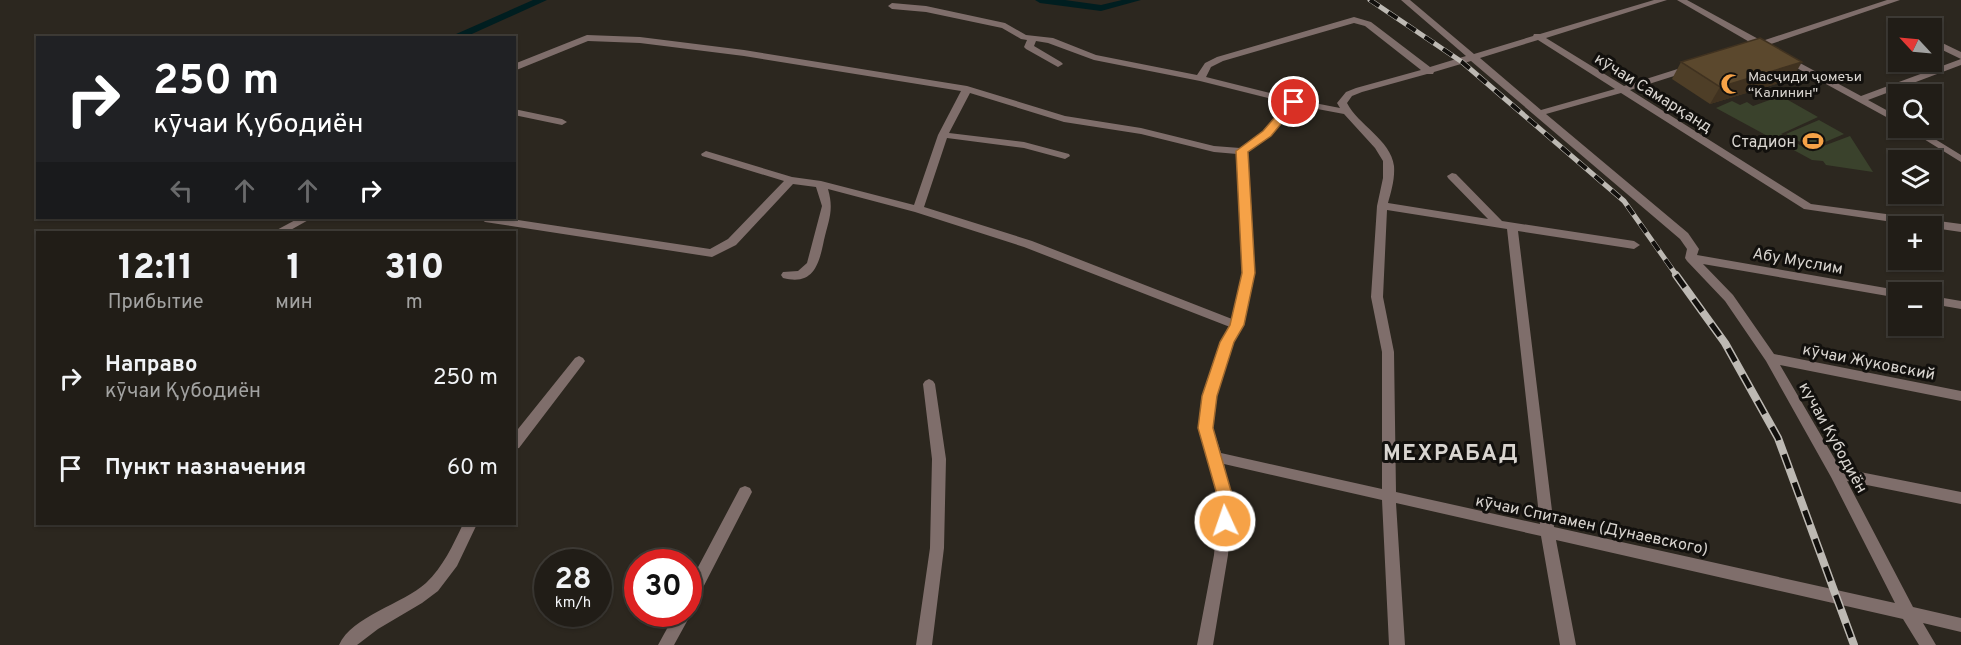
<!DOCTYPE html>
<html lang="ru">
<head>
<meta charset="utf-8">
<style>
  body { margin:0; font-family:Overpass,sans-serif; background:#292620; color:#f1f3f6; height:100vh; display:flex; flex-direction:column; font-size:22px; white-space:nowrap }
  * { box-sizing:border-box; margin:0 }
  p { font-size:20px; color:#a2a2a1 }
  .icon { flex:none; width:33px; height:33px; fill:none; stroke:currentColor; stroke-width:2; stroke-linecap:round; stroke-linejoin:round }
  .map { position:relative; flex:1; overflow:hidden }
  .details { position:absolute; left:36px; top:231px; width:480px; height:294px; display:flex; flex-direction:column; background:#211d17; border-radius:0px; box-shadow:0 2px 4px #0004,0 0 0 2px #3e3b36 }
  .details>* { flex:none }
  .banner { position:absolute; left:36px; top:36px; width:480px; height:183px; border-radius:0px; box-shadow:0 2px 4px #0004,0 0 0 2px #3e3b36; background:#202124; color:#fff; overflow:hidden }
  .needle { width:39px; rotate:296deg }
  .tools { position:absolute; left:1888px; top:18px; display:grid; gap:12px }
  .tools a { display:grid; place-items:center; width:54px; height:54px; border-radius:0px; background:#211d17; box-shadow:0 2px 4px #0004,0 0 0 2px #3e3b36; font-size:30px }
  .speed { position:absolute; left:534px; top:549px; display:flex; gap:12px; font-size:30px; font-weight:700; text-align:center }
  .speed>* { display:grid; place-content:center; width:78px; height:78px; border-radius:50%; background:#211d17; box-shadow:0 2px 4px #0004,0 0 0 2px #3e3b36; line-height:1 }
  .speed small { font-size:15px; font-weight:400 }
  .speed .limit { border:9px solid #d22; background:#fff; color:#111 }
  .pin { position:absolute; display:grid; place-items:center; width:51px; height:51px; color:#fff; margin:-26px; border:3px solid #fff; border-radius:50%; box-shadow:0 2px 6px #0007 }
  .me { position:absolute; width:66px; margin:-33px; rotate:357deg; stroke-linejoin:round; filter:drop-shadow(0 0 4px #0008) }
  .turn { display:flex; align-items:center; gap:21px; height:126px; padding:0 18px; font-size:27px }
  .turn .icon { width:78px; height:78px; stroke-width:2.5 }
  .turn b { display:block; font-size:42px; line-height:51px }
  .lanes { display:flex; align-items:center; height:57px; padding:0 18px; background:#0003; justify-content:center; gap:30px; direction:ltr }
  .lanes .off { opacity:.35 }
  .eta { display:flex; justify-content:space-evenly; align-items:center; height:102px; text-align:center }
  .eta b { font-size:36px; font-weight:800; line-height:42px }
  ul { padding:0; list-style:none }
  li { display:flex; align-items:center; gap:18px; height:90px; padding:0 18px }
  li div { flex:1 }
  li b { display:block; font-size:22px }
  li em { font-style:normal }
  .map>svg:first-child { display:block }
  .green { fill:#3a422c }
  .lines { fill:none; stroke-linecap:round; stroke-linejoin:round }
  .canal { fill:#001e20; fill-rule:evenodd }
  .street { fill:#7f6e6b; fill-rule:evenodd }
  .rail-far1-casing { stroke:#bdb9b3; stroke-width:5 }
  .rail-casing { stroke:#bdb9b3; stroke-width:8 }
  .rail-far1 { stroke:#12100d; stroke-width:4; stroke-dasharray:11; stroke-linecap:butt }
  .rail { stroke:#12100d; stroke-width:5; stroke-dasharray:15; stroke-linecap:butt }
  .wall { fill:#4e3e27 }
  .shaded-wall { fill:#403220 }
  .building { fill:#5b482d; stroke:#403220; stroke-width:1.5 }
  .route { fill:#f6a247; stroke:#a0692e; stroke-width:1.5 }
  .labels { text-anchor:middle; stroke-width:6; stroke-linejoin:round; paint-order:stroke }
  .far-poi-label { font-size:14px; fill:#d9d5d0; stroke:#12100d; text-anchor:start }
  .street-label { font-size:16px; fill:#d9d5d0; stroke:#12100d }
  .poi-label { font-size:16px; fill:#d9d5d0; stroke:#12100d; text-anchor:end }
  .district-label { font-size:22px; font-weight:bold; letter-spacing:1.5px; fill:#d9d5d0; stroke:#12100d }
</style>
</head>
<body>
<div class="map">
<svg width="1961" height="645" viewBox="0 0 1961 645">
  <rect width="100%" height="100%" fill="#2c271f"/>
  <path class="green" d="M1781 96 1818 117 1781 134 1810 151 1850 136 1873 172 1826 165 1823 161 1812 160 1716 108 1732 101 1740 105 1747 102 1753 106Z
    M1819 120 1844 134 1811 148 1786 134Z"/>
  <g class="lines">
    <path class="canal" d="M533 0H547L463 38H447Z
      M1035 0H1065L1101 5 1122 0H1141L1101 11 1040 3Z"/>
    <path class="street" d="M1401 0H1410L1474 54 1533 36 1534 34H1540L1654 0H1667L1546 38 1624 86 1687 66H1693V70L1630 90 1811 204 1961 224V232L1804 209 1621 93 1546 114 1688 233 1699 249 1697 255 1903 291 1904 292H1899V298L1703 264 1733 295 1774 354 1961 391V401L1780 365 1840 468 1961 492V504L1847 481 1913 607 1961 618V632L1923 623 1936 645H1919L1903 619 1556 540 1576 645H1560L1541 536 1396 503 1405 645H1389L1382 500 1224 464 1232 505 1228 555 1213 645H1197L1214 555 1218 505 1209 457 1199 428 1204 396 1221 342 1230 327 1024 247 915 212 828 189C834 210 829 219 824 240 819 264 814 286 783 278L781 275 783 272 798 271 807 263 822 206 816 187 793 184 736 245 712 257 485 222 480 218H505L710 249 728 239 784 181 702 156 701 154 706 151 792 177 821 181 914 205 938 135 961 91 744 56 640 43 588 41 514 71V64L587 35 640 37 744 50 967 86 1065 116 1141 128 1214 146 1240 148 1263 131 1288 103 1200 81 1094 60 1048 43 1036 41 1034 46 1061 62 1063 64 1058 67 1026 49 1024 47 1027 40 1021 39 1002 28 926 12 892 9 888 6 892 3 926 6 1005 23 1026 35 1053 38 1096 55 1197 75 1205 63 1217 57 1354 17 1371 22 1430 67 1466 56ZM1354 23 1365 26 1421 70 1356 88 1346 92 1337 103 1340 108 1294 99 1206 77 1211 67 1223 61ZM1538 40 1615 89 1541 110 1480 58ZM1471 61 1680 239 1687 249 1685 258 1687 261 1725 301 1766 361 1831 477 1895 603 1554 527 1518 231 1634 249 1640 245 1634 241 1502 221 1456 174 1452 173 1447 176 1448 178 1488 219 1388 203C1391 192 1395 179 1394 166 1391 140 1358 125 1347 103L1352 96 1362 92 1427 74H1433L1434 72ZM970 93 1064 122 1141 134 1214 152 1237 154 1242 273 1232 319 1032 241 924 207 947 138 1024 148 1065 159 1070 156 1069 154 1024 142 949 133ZM1296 105 1344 114 1375 148 1383 161V178L1377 206 1371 297 1382 352V489L1221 453 1213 428 1216 396 1233 342 1243 325 1254 273 1247 152 1271 135ZM1387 210 1507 229 1540 524 1396 492 1394 352 1383 297Z
      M1677 0H1687L1762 41 1887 0H1900L1768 45 1767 48 1752 50 1747 47 1753 44Z
      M1932 38 1961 52V59L1932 45Z
      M1787 56 1861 96 1961 59V65L1868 100 1899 117V124L1784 61 1782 59Z
      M514 109 562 119 567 122 562 125 514 115Z
      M1906 128H1917L1961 155V162Z
      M299 218H312L287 232H273Z
      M1932 296 1961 301V309L1932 304Z
      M579 356 583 358 585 361 583 364 519 448 514 449V434L575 358Z
      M929 379 933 381 935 384 946 459 944 548 932 645H916L930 548 932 459 923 384 925 381Z
      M745 486 750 488 752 492 693 607 688 609V586L740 488Z
      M463 524H477L457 566 438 591 422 603 378 629 357 645H339C352 616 403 604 426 583 443 567 453 545 463 524Z
      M688 610 691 614 674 645H658L675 614H688Z"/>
    <g class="rail-far1-casing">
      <path id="rail-far1" d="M1370 0 1462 62 1624 201 1677 276"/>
    </g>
    <g class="rail-casing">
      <path id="rail" d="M1676 275 1725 343 1778 438 1854 645"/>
    </g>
    <use href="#rail-far1" class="rail-far1"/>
    <use href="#rail" class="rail"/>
  </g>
  <path class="wall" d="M1681 62 1792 79 1710 104 1672 79Z"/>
  <path class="shaded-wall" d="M1802 62 1792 79 1710 104 1720 87Z"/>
  <path class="building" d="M1760 38 1802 62 1720 87 1681 62Z"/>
  <path class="route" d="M1290 100 1299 102 1271 136 1248 152 1255 273 1244 325 1234 342 1217 396 1213 428 1231 491 1233 521 1230 526H1219L1216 491 1198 428 1202 396 1220 342 1230 325 1242 273 1236 151 1263 131Z"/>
  <defs>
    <g id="mosque-bare" transform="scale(1.62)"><path d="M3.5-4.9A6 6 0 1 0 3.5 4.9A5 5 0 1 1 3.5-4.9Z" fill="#f6a247" stroke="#12100d" stroke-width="2.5" paint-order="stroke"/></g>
    <g id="stadium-bare" transform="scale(1.62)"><path d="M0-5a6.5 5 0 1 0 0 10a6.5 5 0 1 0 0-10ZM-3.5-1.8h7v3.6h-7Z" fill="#f6a247" stroke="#12100d" stroke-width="2.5" paint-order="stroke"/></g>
  </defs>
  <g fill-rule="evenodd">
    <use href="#mosque-bare" x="1731" y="84"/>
    <use href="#stadium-bare" x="1813" y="141"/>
  </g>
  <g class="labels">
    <g class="far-poi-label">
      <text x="1748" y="81">Масҷиди ҷомеъи<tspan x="1748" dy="16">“Калинин"</tspan></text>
    </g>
    <g class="street-label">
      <text transform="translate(1654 92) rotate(32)" y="6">кӯчаи Самарқанд</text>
      <text transform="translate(1798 260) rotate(10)" y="6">Абу Муслим</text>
      <text transform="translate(1869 361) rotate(11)" y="6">кӯчаи Жуковский</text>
      <text transform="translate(1834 437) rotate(61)" y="6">кучаи Кубодиён</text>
      <text transform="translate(1592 524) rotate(12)" y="6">кӯчаи Спитамен (Дунаевского)</text>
    </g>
    <g class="poi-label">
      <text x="1796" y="147">Стадион</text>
    </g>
    <g class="district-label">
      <text x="1451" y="460">МЕХРАБАД</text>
    </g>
  </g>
</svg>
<div class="tools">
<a><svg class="needle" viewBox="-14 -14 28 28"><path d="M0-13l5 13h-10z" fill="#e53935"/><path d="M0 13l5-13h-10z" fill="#a2a2a1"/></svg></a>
<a><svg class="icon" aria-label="search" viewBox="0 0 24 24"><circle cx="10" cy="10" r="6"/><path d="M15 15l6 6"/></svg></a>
<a><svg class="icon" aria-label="layers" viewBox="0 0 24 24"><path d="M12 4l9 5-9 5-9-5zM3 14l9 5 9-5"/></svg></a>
<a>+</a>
<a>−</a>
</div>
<div class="speed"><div>28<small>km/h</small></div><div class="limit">30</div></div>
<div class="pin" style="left:1294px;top:102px;background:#d93025"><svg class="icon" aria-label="arrive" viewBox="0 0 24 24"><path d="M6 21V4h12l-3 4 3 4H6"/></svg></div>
<svg class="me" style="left:1225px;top:521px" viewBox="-20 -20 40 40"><circle r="17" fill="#f6a247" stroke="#fff" stroke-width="3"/><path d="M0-11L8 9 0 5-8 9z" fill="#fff"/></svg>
<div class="banner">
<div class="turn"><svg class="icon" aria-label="right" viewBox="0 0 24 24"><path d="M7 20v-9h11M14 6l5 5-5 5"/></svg><div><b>250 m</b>кӯчаи Қубодиён</div></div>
<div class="lanes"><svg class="icon off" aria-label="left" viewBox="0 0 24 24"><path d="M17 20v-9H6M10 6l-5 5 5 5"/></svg><svg class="icon off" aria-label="ahead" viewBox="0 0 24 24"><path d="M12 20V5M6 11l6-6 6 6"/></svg><svg class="icon off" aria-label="ahead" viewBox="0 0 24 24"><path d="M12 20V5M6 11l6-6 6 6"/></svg><svg class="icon" aria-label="right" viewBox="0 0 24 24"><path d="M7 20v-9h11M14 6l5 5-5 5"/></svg></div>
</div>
<section class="details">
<div class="eta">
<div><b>12:11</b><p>Прибытие</p></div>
<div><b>1</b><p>мин</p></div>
<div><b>310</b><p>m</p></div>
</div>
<ul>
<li><svg class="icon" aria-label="right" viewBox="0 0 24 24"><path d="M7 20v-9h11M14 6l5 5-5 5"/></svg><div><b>Направо</b><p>кӯчаи Қубодиён</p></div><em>250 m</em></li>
<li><svg class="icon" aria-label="arrive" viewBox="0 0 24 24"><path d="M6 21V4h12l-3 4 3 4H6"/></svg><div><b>Пункт назначения</b></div><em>60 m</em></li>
</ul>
</section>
</div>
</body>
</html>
